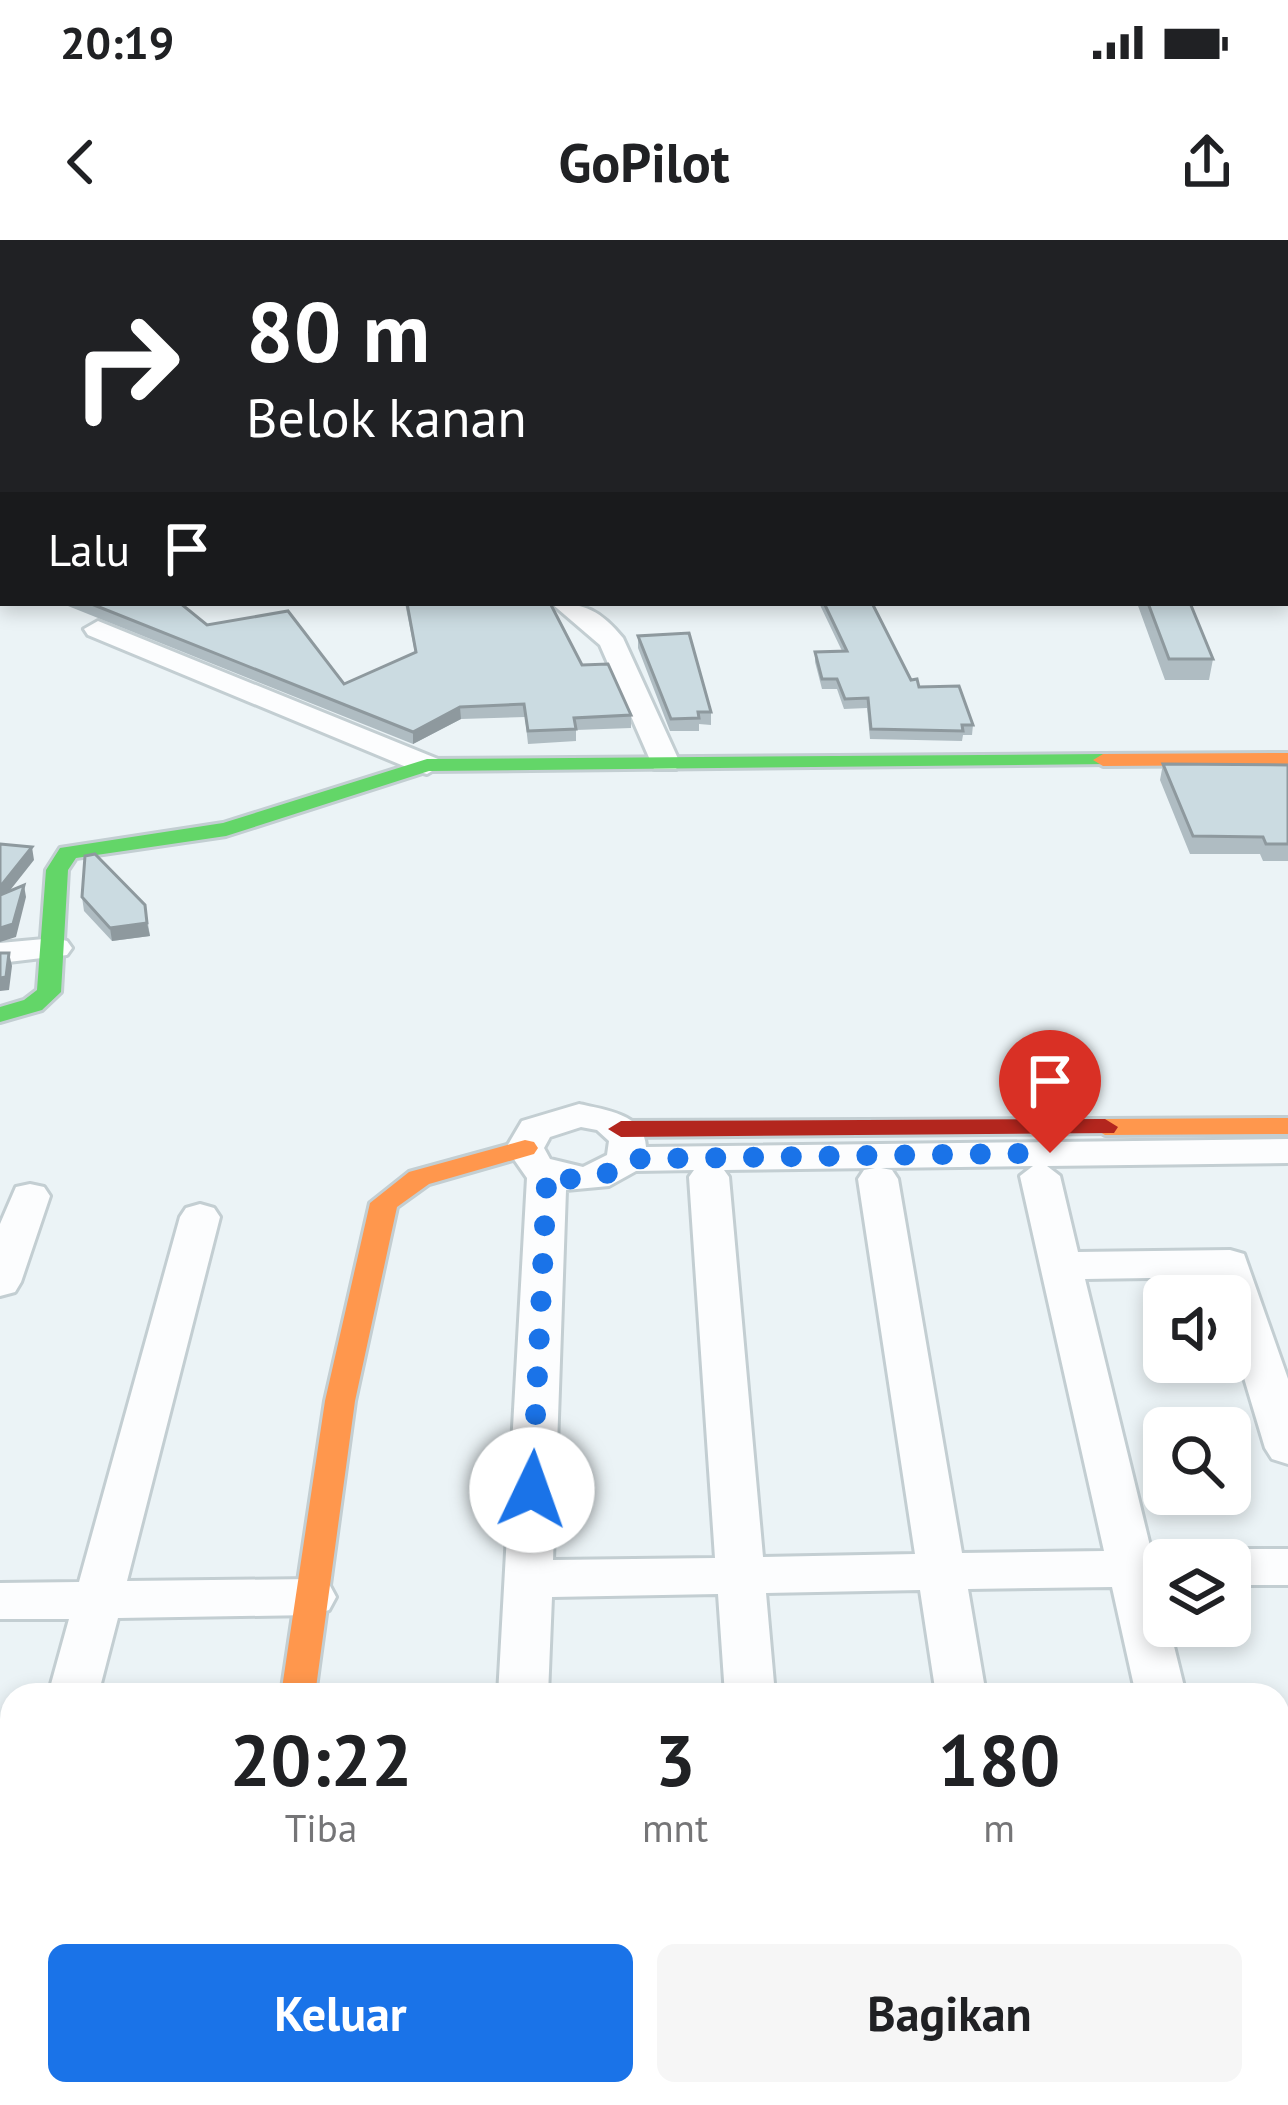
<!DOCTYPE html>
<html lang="id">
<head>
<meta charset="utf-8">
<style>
  body { margin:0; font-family:"PT Sans",sans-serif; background:#f6f6f6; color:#202124; height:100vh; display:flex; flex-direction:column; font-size:45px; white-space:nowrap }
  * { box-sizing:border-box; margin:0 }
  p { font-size:39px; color:#757577 }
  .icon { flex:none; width:66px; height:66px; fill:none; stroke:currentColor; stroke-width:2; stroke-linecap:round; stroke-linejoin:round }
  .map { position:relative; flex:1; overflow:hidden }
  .details { position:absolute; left:0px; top:1443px; width:1290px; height:423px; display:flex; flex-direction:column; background:#fff; border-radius:36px 36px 0 0; box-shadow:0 6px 18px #0003 }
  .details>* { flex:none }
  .hud { position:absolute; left:0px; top:0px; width:1290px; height:366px; box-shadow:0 6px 18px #0003; background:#202124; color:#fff; overflow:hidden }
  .controls { position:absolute; left:1143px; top:1035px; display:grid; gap:24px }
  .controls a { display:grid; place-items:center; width:108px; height:108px; border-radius:18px; background:#fff; box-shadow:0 6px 18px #0003; font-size:60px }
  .pin { position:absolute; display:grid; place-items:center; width:102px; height:102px; color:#fff; margin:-123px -51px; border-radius:50% 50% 50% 0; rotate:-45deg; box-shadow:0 0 12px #0007 }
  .pin .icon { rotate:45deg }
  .me { position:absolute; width:132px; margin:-66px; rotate:3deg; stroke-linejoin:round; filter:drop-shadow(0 0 9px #0008) }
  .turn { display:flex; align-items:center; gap:42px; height:252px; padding:0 48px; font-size:54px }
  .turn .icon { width:156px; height:156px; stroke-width:2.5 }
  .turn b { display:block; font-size:84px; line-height:102px }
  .then { display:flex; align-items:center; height:114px; padding:0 48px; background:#0003; gap:24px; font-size:45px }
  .eta { display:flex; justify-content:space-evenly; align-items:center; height:204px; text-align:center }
  .eta b { font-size:72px; font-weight:800; line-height:84px }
  .primary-button { display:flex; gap:24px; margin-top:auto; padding:24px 48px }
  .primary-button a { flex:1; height:138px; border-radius:18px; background:#1a73e8; color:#fff; font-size:48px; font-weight:800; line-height:138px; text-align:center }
  .primary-button a+a { background:#f6f6f6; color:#202124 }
  .status { display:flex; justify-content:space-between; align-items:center; height:84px; padding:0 60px; background:#fff; direction:ltr }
  .status svg { height:33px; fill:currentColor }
  header { display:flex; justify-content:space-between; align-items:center; height:156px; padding:0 48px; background:#fff; font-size:54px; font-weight:800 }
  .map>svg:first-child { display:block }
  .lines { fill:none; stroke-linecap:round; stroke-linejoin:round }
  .lane-casing { stroke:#c3ced2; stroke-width:6 }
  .street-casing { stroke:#c3ced2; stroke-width:6 }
  .fast-casing { stroke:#c3ced2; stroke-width:6 }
  .slow-casing { stroke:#c3ced2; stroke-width:6 }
  .jam-casing { stroke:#c3ced2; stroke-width:6 }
  .lane { fill:#fcfdfe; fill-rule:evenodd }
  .street { fill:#fcfdfe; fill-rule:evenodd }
  .fast { fill:#63d668; fill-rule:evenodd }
  .slow { fill:#ff974d; fill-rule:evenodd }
  .jam { fill:#b3261e; fill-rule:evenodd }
  .wall { fill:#afbcc2 }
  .shaded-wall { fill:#8e999e }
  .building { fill:#cbdbe1; stroke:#8e999e; stroke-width:3 }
  .route { stroke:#1a73e8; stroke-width:21; stroke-dasharray:0 37.8 }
</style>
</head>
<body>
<div class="status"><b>20:19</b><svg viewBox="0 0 49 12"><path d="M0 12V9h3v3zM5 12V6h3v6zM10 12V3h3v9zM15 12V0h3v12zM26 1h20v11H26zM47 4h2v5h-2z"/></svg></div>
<header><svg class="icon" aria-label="back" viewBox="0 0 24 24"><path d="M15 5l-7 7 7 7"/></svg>GoPilot<svg class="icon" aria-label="share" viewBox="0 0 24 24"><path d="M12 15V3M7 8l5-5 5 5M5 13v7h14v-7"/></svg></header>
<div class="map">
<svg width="1288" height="1865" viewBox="0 0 1288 1865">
  <rect width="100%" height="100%" fill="#ebf3f6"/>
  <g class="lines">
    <g class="lane-casing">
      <path id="lane" d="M1288 1841V1865H1229L1225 1856 1278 1854V1842Z"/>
    </g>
    <g class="street-casing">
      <path id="street" d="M76 0H98L100 3H78Z
        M551 363C585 363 601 371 623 398L680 523 676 529H654L600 405Z
        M98 381 438 519 442 525 427 534 416 531 88 395 84 389Z
        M55 698 67 701 72 708 67 715 0 723V703Z
        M579 864C605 870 645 874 646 907L1288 899V923L1047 926 1060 936 1078 1012 1230 1010 1244 1014 1288 1139V1224L1272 1219 1265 1208 1230 1091V1056H1219L1214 1037 1085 1039 1151 1310H1164L1183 1320H1164V1346H1160L1164 1386H1169L1186 1455H1136L1112 1347 968 1349 986 1455H936L920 1350 766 1353 775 1455H725L718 1354 552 1357 548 1455H498L527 938 506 908 522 881ZM581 887 597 890 609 901 607 915 583 927 550 919 544 908 550 897ZM1033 926 1020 936 1104 1311 962 1313 898 939 892 930 881 928ZM875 928 864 930 858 939 915 1314 763 1317 729 937 724 930ZM694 930 689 937 715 1318 553 1320 566 950 609 946 636 931Z
        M30 944 44 947 50 956 21 1042 15 1052 0 1056V984L16 947Z
        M200 964 214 968 220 977 127 1341 312 1339 329 1344 336 1357 329 1370 312 1375 118 1378 98 1455H48L69 1379H0V1343L79 1342 180 977 186 968Z
        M1230 1309H1288V1345H1230V1320H1210Z
        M1278 1671H1288V1721H1278Z
        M12 1691V1789L0 1794V1695Z
        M210 1854H270L268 1865H208Z
        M478 1854H563L568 1865H476Z"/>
    </g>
    <g class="fast-casing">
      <path id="fast" d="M1103 514 1113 520 1110 524 429 531 226 596 76 618 68 630 61 752 42 770 0 782V767L24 760 37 750 46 630 60 608 223 583 427 519Z"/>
    </g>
    <g class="slow-casing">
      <path id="slow" d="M1288 513V525L1103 526 1093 520 1103 514Z
        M1288 878V894L1105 895 1092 887 1105 879Z
        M525 900 534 902 538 908 534 914 429 944 397 967 355 1161 315 1455H281L325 1161 370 963 409 932Z"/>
    </g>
    <g class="jam-casing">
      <path id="jam" d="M1105 879 1118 887 1114 893 621 897 608 889 621 881Z"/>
    </g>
    <use href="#lane" class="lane"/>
    <use href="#street" class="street"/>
    <use href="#fast" class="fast"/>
    <use href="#slow" class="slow"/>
    <use href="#jam" class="jam"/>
  </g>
  <path class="wall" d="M67 363H180L207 385 344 444 415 413 405 363H550L582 425 631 475V488L576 490V501L528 504 525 477 461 479 413 504 68 366Z
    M819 363H872L911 440 973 485 972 495H963L962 501 870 499 867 468 844 469 837 449H822L815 422V412L842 411Z
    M1137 363H1190L1213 419 1209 440H1165Z
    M638 396 711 472V485L699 484V491H670L638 408Z
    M1163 524 1288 525V621H1263L1260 614H1190L1160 540Z
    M82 657 145 665 150 696 112 701 84 671Z"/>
  <path class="shaded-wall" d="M460 467 461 479 413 504V492Z
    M32 607 34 620 0 663V647Z
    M24 645 26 657 16 697 0 702V688Z
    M147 683 150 696 112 701 110 688Z
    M9 713 12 726 9 750 0 751V738Z"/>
  <path class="building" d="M265 0H302V3H263Z
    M553 0H616L618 3H553Z
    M684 0H969L972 3H687Z
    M1287 206 1288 209V286L1287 284Z
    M89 363H180L207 385 288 371 344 444 416 412 407 363H550L582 425 608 424 631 475 574 478 576 489 528 491 524 464 460 467 413 492Z
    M824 363H872L911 440 917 439 919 447 959 446 973 485H962L963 491 871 489 868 458 845 459 837 439H822L815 412 847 411Z
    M1148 363H1190L1213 419H1169Z
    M689 393 711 472H698L699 478 671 479 638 396Z
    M1163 524 1288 525V604H1266L1263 597 1193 596Z
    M0 604 32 607 0 647Z
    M95 614 145 665 147 683 110 688 82 657 85 616Z
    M24 645 13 684 0 688V655Z
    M0 713H9L6 737 0 738Z"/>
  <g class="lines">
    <path class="route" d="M532 1250 547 934C575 943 606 942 626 919L1050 913"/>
  </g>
</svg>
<div class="controls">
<a><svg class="icon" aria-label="sound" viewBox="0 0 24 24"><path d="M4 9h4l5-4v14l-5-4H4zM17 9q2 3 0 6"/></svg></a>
<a><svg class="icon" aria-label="search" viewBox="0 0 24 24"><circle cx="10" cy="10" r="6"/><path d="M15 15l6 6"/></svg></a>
<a><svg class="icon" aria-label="layers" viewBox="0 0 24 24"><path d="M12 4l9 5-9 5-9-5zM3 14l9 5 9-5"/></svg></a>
</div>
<div class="pin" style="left:1050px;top:913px;background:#d93025"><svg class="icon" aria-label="arrive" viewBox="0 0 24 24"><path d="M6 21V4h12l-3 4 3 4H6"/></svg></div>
<svg class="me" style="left:532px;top:1250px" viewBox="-20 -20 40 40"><circle r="19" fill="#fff"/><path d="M0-13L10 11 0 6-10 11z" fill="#1a73e8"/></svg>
<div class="hud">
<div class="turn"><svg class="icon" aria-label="right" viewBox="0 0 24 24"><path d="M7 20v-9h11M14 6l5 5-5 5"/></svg><div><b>80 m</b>Belok kanan</div></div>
<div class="then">Lalu<svg class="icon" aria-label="arrive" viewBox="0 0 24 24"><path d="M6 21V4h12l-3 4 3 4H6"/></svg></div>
</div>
<section class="details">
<div class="eta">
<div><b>20:22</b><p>Tiba</p></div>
<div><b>3</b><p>mnt</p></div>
<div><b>180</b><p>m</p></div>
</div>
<div class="primary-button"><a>Keluar</a><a>Bagikan</a></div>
</section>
</div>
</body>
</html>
